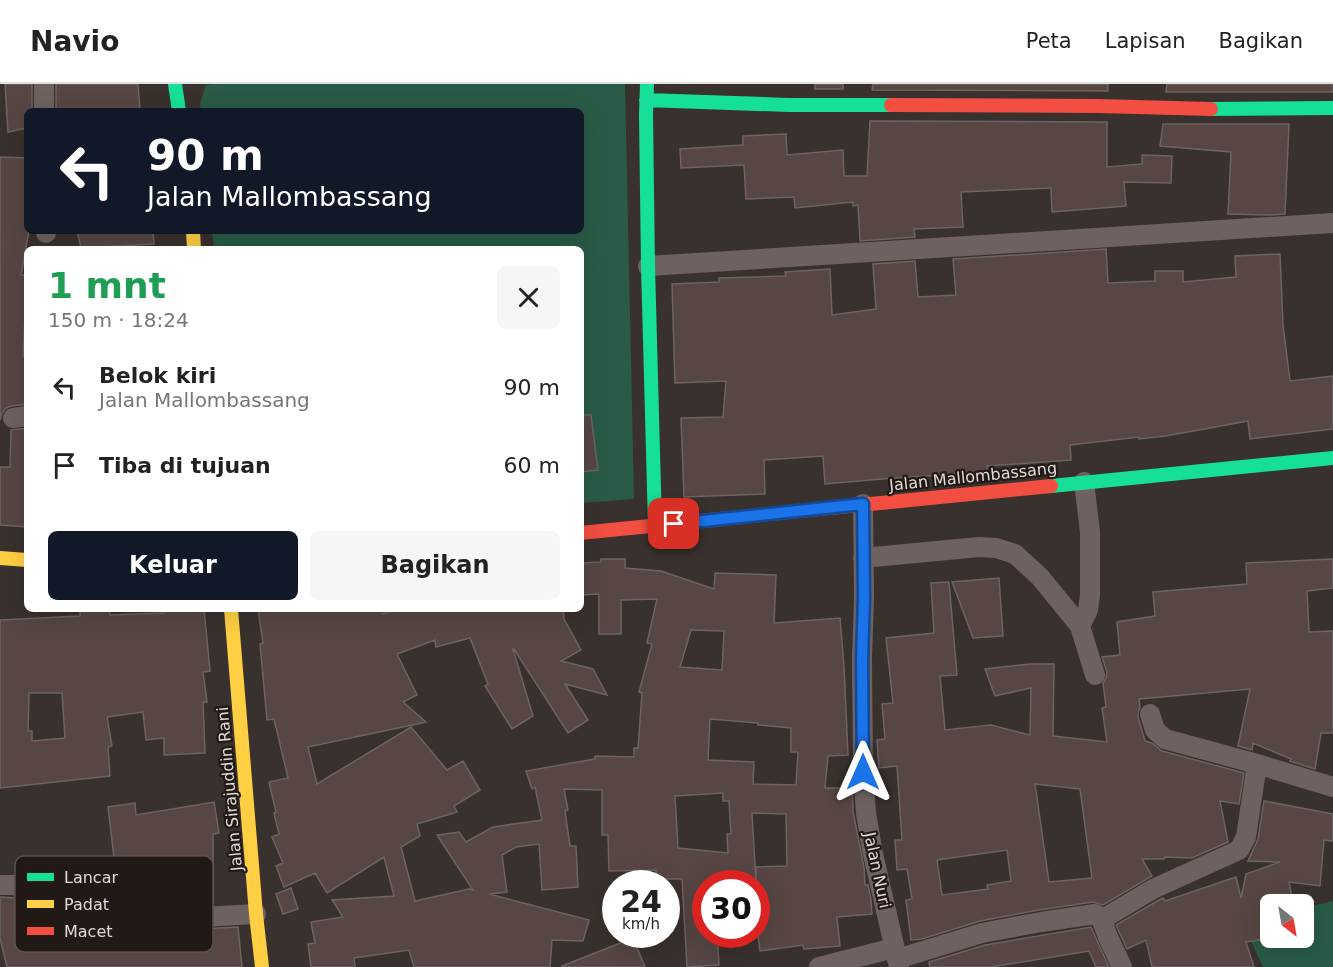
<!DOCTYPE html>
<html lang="id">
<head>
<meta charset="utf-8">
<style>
  body { margin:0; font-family:"DejaVu Sans",sans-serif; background:#f6f6f6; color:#222; height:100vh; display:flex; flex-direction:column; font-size:22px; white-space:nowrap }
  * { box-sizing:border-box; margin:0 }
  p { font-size:20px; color:#767676 }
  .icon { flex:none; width:33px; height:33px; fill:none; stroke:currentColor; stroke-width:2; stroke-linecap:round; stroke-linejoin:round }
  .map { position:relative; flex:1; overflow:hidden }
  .drawer { position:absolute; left:24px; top:162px; width:560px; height:366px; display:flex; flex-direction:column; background:#fff; border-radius:9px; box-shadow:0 6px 24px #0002 }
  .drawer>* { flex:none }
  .banner { position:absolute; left:24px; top:24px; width:560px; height:126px; border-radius:9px; box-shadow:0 6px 24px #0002; background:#111827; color:#fff; overflow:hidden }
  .needle { width:39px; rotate:149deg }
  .controls { position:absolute; left:1260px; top:810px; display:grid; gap:12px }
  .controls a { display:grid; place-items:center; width:54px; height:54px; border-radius:9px; background:#fff; box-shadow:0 6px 24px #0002; font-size:30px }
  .speed { position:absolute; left:602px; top:786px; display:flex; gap:12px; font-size:30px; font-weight:700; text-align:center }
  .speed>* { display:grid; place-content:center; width:78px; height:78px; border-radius:50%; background:#fff; box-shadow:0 6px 24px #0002; line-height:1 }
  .speed small { font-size:15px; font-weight:400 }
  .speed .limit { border:9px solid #d22; background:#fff; color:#111 }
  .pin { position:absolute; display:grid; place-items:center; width:51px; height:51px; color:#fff; margin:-26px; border-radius:12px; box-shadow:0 3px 9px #0006 }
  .me { position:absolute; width:66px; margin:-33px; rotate:0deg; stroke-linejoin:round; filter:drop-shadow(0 0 4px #0008) }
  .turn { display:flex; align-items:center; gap:21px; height:126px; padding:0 24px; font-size:27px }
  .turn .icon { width:78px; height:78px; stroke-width:2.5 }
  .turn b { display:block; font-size:42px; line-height:51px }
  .round { display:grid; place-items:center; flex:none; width:63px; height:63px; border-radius:9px; background:#f6f6f6 }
  .headline { display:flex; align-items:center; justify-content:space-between; height:102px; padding:0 24px }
  h1 { font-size:36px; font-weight:700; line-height:45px; color:#1e9e55 }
  .button { display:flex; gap:12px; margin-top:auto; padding:12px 24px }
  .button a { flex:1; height:69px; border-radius:9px; background:#111827; color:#fff; font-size:24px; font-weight:700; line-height:69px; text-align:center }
  .button a+a { background:#f6f6f6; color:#222 }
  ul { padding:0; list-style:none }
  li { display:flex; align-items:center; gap:18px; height:78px; padding:0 24px }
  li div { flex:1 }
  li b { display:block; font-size:22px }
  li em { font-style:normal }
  header { display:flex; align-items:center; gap:36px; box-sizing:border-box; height:84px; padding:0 30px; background:#fff; border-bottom:2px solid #e0e0e0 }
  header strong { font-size:28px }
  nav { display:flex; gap:33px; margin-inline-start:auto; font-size:21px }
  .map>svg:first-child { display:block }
  .green { fill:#295b46 }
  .building { fill:#574643; stroke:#6c6462; stroke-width:1.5; fill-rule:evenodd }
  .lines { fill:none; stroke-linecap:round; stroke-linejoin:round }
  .street { stroke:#6e6260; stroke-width:20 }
  .fast { stroke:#16e098; stroke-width:14 }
  .slow { stroke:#ffcf43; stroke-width:14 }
  .jam { stroke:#f24e42; stroke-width:14 }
  .route-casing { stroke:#114b97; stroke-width:15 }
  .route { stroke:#1a73e8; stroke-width:10 }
  .labels { text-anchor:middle; stroke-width:4.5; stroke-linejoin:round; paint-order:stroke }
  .street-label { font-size:16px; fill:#e2d8d4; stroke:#201916 }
  .key { fill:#201916; stroke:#5a524f; stroke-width:1.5 }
  .key-label { font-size:16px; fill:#e2d8d4 }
</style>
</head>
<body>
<header>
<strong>Navio</strong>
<nav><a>Peta</a><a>Lapisan</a><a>Bagikan</a></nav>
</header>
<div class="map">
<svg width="1333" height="883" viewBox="0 0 1333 883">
  <rect width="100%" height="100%" fill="#39312e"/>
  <path class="green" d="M213 0H625L634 415 581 419 580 165H214L212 147H580V27H201L200 20 206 1Z
    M1333 817V883H1263L1251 857 1270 851V854H1304V824Z"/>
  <path class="building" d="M5 0H32V27H27V44L8 48Z
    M56 0H138L140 27H56Z
    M815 0H843V5H815Z
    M873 0H1108V7L872 6Z
    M1167 0H1333V8H1166Z
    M870 37 1107 38V83L1142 80V71L1172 72 1171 99 1124 98 1126 122 1052 128 1051 104 961 108 963 143 914 145 915 153 860 157 858 121 853 122V118L795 124 794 113 746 115 744 81 681 84 680 65 743 61V52L786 50 787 71 843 66 844 92H867Z
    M1163 40H1289L1285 130 1268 131 1228 130 1231 68 1160 62Z
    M0 73 27 74V147H29L21 191H27L23 272H27V320L11 322 6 324 2 329 0 336Z
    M77 147H153L154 160 81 164Z
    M1106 165 1108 199 1155 197V187H1183V198L1236 193 1235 172 1280 170 1283 241 1290 297 1333 292V345L1250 355 1248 337 1166 352 1139 355V353L1070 361 1071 376 987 382V388L882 395 825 400 823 372 764 376 765 410 684 413 681 334 723 333 726 297 675 299 672 200 719 198V194L786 192 785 188 830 185 832 231 876 225 873 180 915 177 918 213 956 211 953 175Z
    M580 331H591L598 386 580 388Z
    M27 344V443L0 441V383H10L11 346Z
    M601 475H625V484L661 487 714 505 715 489 776 491 774 539 840 534 844 582 848 671 828 672 825 704H852L853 728 864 783 865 801H868L871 815 872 830 837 833 840 862 804 865 803 861 760 867 756 838V783L787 782 786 730 752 729 756 798 705 800V850H717L719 881 687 883 682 795H656V786L609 787 608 751H602V706L564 705 568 726 565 727 570 762H576L578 803 542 806 539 760 516 763 502 771 507 808 489 810 589 836 583 857 552 856 550 883H414L409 866 354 874 355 883H311L308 860 315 859 311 838 343 833 332 816 394 812 384 773 327 809 315 789 284 803 276 782 283 779 272 753 279 750 274 729 276 728 269 698 288 694 274 635 267 636 260 560 263 559 258 525H381L383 530 398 525H491V527L522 525H563L564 535 581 566 561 577 593 585 607 611 565 600 588 636 568 649 514 565H513L533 632 512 645 485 602 488 600 470 554 436 563 435 556 397 570 417 611 403 618 426 638 308 663 317 700 411 643 447 686 463 677 480 706 454 722 457 728 417 740 420 752 401 763 415 817 469 805 473 806 437 751 459 748 466 758 493 743 542 736 535 703 532 705 526 687 595 675V672L634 673V664H638L642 609 639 608 652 560 647 559 657 515 621 516V550H599V510L580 511V479L601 478ZM691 546 724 547 722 586 680 583ZM710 635 758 639V641L791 644V668H798L796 701 753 700 754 678 708 676ZM723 709V717H729L731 750H727L728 769 678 764 675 712Z
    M1333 475V504L1307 507 1309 548 1333 547V649H1321L1315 685 1290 677 1291 675 1253 659 1252 666 1238 662 1250 605 1139 615 1140 624 1138 628V633L1145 657 1152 659 1162 667 1244 689 1239 720 1220 717 1228 758 1192 774 1165 773 1164 775H1142L1152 792 1103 821 1093 818 1039 826 980 837 922 855 911 856 906 816 912 815 907 785 897 786 895 756H902L897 682 879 684 877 656 885 655 882 620 893 619 886 554 934 549 931 499 949 498 957 591 940 592 945 646 991 641 1030 651 1031 604 995 612 985 585 1030 580H1054L1053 652 1107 658 1102 624 1106 623 1103 599 1106 594 1107 588 1102 573 1120 571 1117 538 1155 532 1153 508 1247 500 1246 479ZM1035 700 1080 705 1092 794 1049 798ZM1007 766 1011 797 987 801 988 805 942 811 937 776Z
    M999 494 1003 552 973 554 952 498Z
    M80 525H110V531L164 529V525H204L210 587 203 588 207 618H203L205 669 164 671V654L146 656 143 628 107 633 112 662 108 663 110 692 0 704V536L80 532ZM29 609H62L65 654 32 657V647H28Z
    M1264 717 1333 730V757L1324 756 1320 802 1289 798 1293 818 1282 820H1270V854L1246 858 1254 883H1152L1146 856 1127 865 1116 841 1159 816 1163 814 1165 817 1236 793 1241 814 1246 790 1280 778 1248 777 1258 755Z
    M214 718 219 749 213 750V819H175L152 817V814L125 813 126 773 114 774 108 723 135 719 136 731Z
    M291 804 298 825 283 830 276 810Z
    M0 813 17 814 20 831 40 825 58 831 61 840 96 836 119 838 118 854 148 850V855L182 854 181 846 238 843 242 883H7L0 854Z
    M1091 843 1109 883H1096L1089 867 991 883H930L929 878 985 861Z
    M633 854 645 883H562V882Z"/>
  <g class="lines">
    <path class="street" d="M44 0V27
      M46 147V149
      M648 182 1333 139
      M13 334 27 332
      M863 420 864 513 862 575 863 688 866 729 873 770 899 883
      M863 474 979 463 996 464 1015 470 1040 493 1080 542 1095 591
      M1080 542 1088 526 1090 511V448L1084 398
      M1150 630 1155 646 1165 655 1257 680 1333 703
      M0 801H13L21 803 50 817 68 821 137 828 202 833 256 830
      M1101 836 1153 805 1239 766 1246 753 1257 680
      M897 875 982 849 1041 838 1095 830 1101 834 1108 853 1122 883
      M819 883 894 864"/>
    <path class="fast" d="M175 0 179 27
      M647 0 646 31 648 182 655 442
      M646 16 789 21H891
      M1211 25 1333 24
      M1051 402 1333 374"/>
    <path class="slow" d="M193 147 194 165
      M0 474 27 476
      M231 525 256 830 262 883"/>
    <path class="jam" d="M891 21 1098 22 1211 25
      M580 449 1051 402"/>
  </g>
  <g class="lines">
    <g class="route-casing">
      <path id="route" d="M674 440 863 420 864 513 862 576 863 688"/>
    </g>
    <use href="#route" class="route"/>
  </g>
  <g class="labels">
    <g class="street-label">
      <text transform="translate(973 392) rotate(-6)" y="6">Jalan Mallombassang</text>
      <text transform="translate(229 705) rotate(-95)" y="6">Jalan Sirajuddin Rani</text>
      <text transform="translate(878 786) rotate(78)" y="6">Jalan Nuri</text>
    </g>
  </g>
  <rect x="15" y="772" width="198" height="96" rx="9" class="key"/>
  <rect x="27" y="789" width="27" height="8" fill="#16e098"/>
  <rect x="27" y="816" width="27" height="8" fill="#ffcf43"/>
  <rect x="27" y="843" width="27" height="8" fill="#f24e42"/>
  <g class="key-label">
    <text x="64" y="799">Lancar</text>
    <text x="64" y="826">Padat</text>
    <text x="64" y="853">Macet</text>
  </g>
</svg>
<div class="controls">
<a><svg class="needle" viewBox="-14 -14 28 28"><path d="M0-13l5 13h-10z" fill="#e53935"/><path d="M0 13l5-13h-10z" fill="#767676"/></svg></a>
</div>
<div class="speed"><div>24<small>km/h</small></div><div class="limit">30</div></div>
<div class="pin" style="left:674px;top:440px;background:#d93025"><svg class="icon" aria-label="arrive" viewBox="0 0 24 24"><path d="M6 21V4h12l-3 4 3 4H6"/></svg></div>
<svg class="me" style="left:863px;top:688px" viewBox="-20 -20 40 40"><path d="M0-17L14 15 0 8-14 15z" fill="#1a73e8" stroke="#fff" stroke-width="4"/></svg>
<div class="banner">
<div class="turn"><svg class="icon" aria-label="left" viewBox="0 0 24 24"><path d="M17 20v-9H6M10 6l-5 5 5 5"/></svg><div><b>90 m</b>Jalan Mallombassang</div></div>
</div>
<section class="drawer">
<div class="headline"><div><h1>1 mnt</h1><p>150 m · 18:24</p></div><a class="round"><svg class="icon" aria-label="close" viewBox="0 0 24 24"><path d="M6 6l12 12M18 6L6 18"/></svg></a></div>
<ul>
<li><svg class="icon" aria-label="left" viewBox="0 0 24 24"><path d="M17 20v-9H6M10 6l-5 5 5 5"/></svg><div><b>Belok kiri</b><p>Jalan Mallombassang</p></div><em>90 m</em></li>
<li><svg class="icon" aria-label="arrive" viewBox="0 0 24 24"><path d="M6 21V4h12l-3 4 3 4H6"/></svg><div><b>Tiba di tujuan</b></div><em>60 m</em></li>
</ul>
<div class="button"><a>Keluar</a><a>Bagikan</a></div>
</section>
</div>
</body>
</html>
